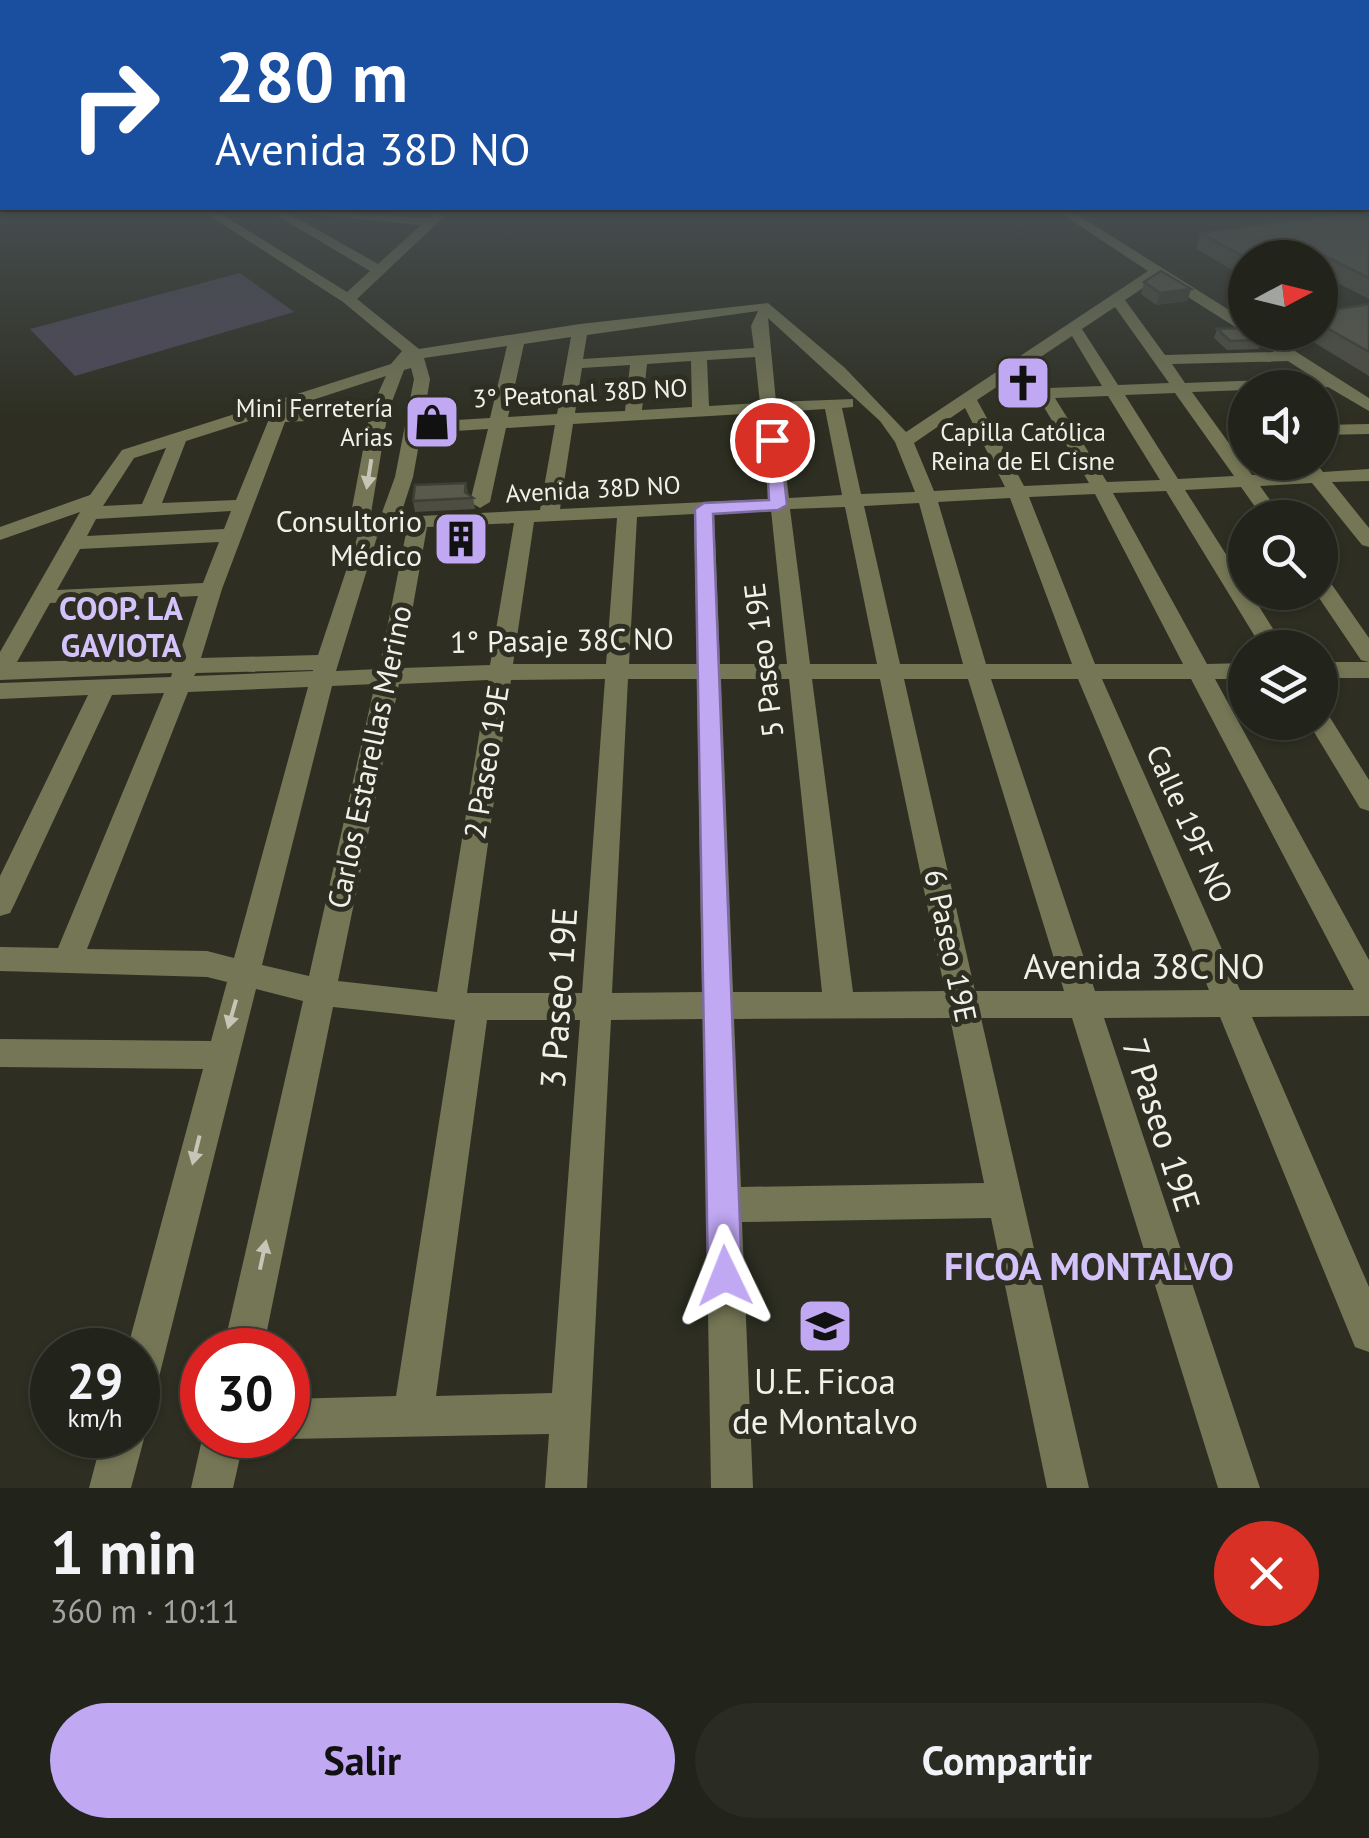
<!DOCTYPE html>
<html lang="es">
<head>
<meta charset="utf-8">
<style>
  body { margin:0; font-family:"PT Sans",sans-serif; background:#2a2b23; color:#f1f3f6; height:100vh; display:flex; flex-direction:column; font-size:38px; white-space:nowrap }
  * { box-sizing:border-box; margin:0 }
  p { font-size:32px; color:#a2a4a2 }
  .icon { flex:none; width:55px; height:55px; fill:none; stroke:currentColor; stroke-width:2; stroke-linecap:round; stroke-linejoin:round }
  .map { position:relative; height:1488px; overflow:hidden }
  .sheet { display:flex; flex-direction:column; background:#22231a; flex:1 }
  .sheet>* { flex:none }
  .hud { position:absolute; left:0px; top:0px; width:1370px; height:210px; box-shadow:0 2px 8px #0004,0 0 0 2px #3f4039; background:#1a4fa0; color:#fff; overflow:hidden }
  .needle { width:65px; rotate:83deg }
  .controls { position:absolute; left:1228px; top:240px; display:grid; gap:20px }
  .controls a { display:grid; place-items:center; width:110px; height:110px; border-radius:50%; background:#22231a; box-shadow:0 2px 8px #0004,0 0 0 2px #3f4039; font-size:50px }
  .speed { position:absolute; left:30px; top:1328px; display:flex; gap:20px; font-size:50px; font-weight:700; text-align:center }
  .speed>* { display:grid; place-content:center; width:130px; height:130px; border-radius:50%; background:#22231a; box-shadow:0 2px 8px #0004,0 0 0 2px #3f4039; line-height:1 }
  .speed small { font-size:25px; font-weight:400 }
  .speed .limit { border:15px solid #d22; background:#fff; color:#111 }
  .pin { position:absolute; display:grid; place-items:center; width:85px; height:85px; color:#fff; margin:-42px; border:5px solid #fff; border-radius:50%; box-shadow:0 2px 10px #0007 }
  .me { position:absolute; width:110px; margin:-55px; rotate:358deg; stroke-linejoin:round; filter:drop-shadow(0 0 8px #0008) }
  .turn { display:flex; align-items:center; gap:35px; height:210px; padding:0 50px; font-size:45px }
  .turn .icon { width:130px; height:130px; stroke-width:2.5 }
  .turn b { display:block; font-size:70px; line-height:85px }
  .round { display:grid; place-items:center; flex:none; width:105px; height:105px; border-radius:52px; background:#2a2b23 }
  .head { display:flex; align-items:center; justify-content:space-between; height:170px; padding:0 50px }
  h1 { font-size:60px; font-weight:800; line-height:75px }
  .action { display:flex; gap:20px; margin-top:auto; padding:20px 50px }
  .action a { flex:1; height:115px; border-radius:60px; background:#c1a8f3; color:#111; font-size:40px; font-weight:800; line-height:115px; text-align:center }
  .action a+a { background:#2a2b23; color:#f1f3f6 }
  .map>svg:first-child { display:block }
  .green { fill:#4e485a }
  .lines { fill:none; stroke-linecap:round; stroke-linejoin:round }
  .minor { fill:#747655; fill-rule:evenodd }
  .wall { fill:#4d4d41 }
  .shaded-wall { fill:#3e3f35 }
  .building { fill:#595a4c; stroke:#3e3f35; stroke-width:2.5 }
  .oneway { fill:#c5c6b5 }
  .route { fill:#c1a8f3; stroke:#7d6d9e; stroke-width:2.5 }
  .labels { text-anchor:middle; stroke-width:10; stroke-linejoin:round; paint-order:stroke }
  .far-street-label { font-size:25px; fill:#f0f1e8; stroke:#2e2f22 }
  .far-poi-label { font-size:25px; fill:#f0f1e8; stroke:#2e2f22; text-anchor:end }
  .poi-label { font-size:30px; fill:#f0f1e8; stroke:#2e2f22; text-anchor:end }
  .street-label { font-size:30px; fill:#f0f1e8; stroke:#2e2f22 }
  .neighbourhood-label { font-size:32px; font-weight:bold; fill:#d4c2fa; stroke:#2e2f22 }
  .near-street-label { font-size:35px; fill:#f0f1e8; stroke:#2e2f22 }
  .near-poi-label { font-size:35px; fill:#f0f1e8; stroke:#2e2f22 }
  .near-neighbourhood-label { font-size:38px; font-weight:bold; fill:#d4c2fa; stroke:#2e2f22 }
</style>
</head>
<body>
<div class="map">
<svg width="1369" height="1488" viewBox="0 0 1369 1488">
  <rect width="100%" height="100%" fill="#2e2f22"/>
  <path class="green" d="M240 273 294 312 75 376 30 329Z"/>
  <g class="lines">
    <path class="minor" d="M201 210H215L347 292 370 271 268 210H283L378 264 421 225 308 214 302 210 429 218 438 210H451L357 299 419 349 580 324 768 303 845 368 906 432 1148 271 1056 210H1070L1245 320V332L1240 330 1158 278 1125 300 1165 355 1274 352 1247 332H1265L1369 398V411L1328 387 1192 392 1252 475 1304 473 1300 467 1305 462 1316 463 1323 472 1369 469V481L1332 482 1369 528V547L1362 545 1312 483 1260 486 1283 518H1263L1241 487 1185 490 1245 584V592H1250L1285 648H1262L1166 491 1113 493 1207 664 1245 663V679H1215L1369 960V1016L1252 1017 1369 1287V1352L1355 1347 1220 1017 1104 1018 1260 1488H1218L1072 1018H981L1089 1488H1047L991 1218 742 1222 753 1488H711L703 1019 611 1020 587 1488H545L549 1434 288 1439 278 1435H288V1399L396 1396 455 1020 333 1007 263 1350H223L303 1001 256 989 158 1381 152 1395 138 1401V1350H127L203 1069 0 1067V1039L211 1041 227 982 207 977 0 971V947L58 948 164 693 112 695 14 905 10 913 0 916V876L88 695 0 699V683L171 677 172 673 0 680V652L80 512 0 540V527L90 495 122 450 391 364 402 351 343 302ZM1115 307 1169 383 1118 385 1082 329ZM758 311 751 326 754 348 583 359 587 335ZM768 318 880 421 895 442 915 492 861 494 842 408 853 407V399L776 402ZM1072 336 1102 386 1049 388 1033 362ZM571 337 557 414 508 417 524 344ZM507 346 490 418 423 422 430 379 424 358ZM755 357 760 403 709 406 707 360ZM691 361 692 407 642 410 647 364ZM1288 361 1314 378 1185 383 1172 364ZM630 365 625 411 575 413 582 368ZM411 368 414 379 395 477 380 518 370 519 388 412 404 370ZM1022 370 1089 483 1024 486 977 400ZM386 376 372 407 289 411 291 407ZM1175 393 1234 476 1178 479 1125 395ZM1108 396 1160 480 1107 482 1055 398ZM965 408 1005 487 934 491 914 443ZM825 409 842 495 789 498 778 412ZM761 413 770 499 560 509 573 424ZM271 414 236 500 162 503 186 441ZM369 418 349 524 358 535 318 655 201 658 222 589 285 422ZM555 425 540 510 400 517 413 477 421 433 488 429 470 502 480 508 490 502 506 428ZM166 448 142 504 103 506 134 458ZM1095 494 1183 664H1095L1029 497ZM1010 498 1072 664H986L938 502ZM919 503 963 664H900L864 506ZM845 507 877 664H810L790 509ZM771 510 787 664H720L714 513ZM231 511 224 529 87 536 96 519ZM694 514 697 664H629L637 517ZM617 518 606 664H513L534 522ZM514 523 490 665 402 668 427 527ZM407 528 379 669 336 671 377 537 392 529ZM219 542 203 583 57 590 80 549ZM198 596 178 658 17 662 50 603ZM313 670V671L194 676 196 673ZM605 679 582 993H467L511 680ZM628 679H697L702 992 612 993ZM721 679H789L822 992H733ZM812 679H880L945 991 853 992ZM904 679H968L1064 991H975ZM991 679H1078L1209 990 1095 991ZM1102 679H1191L1354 990H1240ZM488 680 437 992 338 981 399 684ZM375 684 309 976 262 965 332 686ZM308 687 234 958 207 951 87 949 188 692ZM950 1018 984 1183 741 1187 734 1019ZM487 1020H580L552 1393 436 1396Z
      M1369 424V434L1320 435V425Z
      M1320 578 1328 579 1369 638V662L1361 660 1315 592H1320Z
      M1320 662H1369V678H1320Z
      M1320 714 1329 716 1369 780V811L1360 808 1308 722H1320Z
      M138 1420 145 1435 131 1488H89L103 1435H138Z
      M203 1435H245L233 1488H191Z"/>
  </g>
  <path class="wall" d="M1369 210V299L1320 274V258H1245V276H1243L1196 249 1201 233Z
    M1144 282 1191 289 1187 301 1156 305 1141 294Z
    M1369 304V376L1297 332H1320V312Z
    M1217 329 1262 340 1259 349 1227 350 1214 338Z
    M466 483 468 494 473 498 475 509 415 512 413 501Z"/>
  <path class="shaded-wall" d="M1313 250 1310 258H1260Z
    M1191 289 1187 301 1156 305 1160 293Z"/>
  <path class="building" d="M1369 210V278L1313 250 1260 258H1246L1201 233Z
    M1161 271 1191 289 1160 293 1144 282Z
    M1369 304V352L1320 324V312Z
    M1244 328 1245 332H1251L1262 340 1230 341 1217 329Z
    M466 483 465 492 473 498 413 501 415 485Z"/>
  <defs><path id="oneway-solid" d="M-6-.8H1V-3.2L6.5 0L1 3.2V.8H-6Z" transform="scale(2.5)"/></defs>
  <g class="oneway">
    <use href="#oneway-solid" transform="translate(369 474) rotate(99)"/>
    <use href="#oneway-solid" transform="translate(232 1014) rotate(106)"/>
    <use href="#oneway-solid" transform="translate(196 1150) rotate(104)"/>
    <use href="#oneway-solid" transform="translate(263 1255) rotate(-78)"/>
  </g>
  <linearGradient id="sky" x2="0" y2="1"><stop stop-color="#191a13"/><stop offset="0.5" stop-color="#464d4f"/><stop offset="1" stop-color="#464d4f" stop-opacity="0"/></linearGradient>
  <rect width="1369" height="418" fill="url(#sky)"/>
  <path class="route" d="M766 437 780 440 787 505 778 510 713 514 742 1276 737 1288 725 1292 713 1288 708 1276 695 509 704 503 769 500Z"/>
  <defs>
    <g id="church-square" transform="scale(2.875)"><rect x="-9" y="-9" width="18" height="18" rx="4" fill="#c1a8f3" stroke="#2e2f22"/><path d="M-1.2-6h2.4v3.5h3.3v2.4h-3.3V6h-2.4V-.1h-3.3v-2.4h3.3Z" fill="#111"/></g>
    <g id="shop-square" transform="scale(2.875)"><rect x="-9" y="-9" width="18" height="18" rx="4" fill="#c1a8f3" stroke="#2e2f22"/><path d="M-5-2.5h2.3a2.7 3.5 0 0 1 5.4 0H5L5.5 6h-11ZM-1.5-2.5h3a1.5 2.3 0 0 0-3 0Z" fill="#111"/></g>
    <g id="building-square" transform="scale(2.875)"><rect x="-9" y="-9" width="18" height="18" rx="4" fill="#c1a8f3" stroke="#2e2f22"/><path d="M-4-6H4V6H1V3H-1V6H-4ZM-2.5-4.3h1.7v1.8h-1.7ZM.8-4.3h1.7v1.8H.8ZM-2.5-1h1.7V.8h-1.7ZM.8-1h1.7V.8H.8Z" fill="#111"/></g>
    <g id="school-square" transform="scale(2.875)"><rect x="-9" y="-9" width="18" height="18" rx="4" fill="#c1a8f3" stroke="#2e2f22"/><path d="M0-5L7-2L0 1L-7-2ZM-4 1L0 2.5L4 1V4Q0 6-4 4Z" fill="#111"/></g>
  </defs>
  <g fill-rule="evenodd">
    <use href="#church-square" x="1023" y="383"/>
    <use href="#shop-square" x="432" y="422"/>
    <use href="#building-square" x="461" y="539"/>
    <use href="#school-square" x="825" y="1326"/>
  </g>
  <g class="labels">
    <g class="far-street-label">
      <text transform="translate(580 393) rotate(-3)" y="9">3° Peatonal 38D NO</text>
      <text transform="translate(593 489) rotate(-3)" y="9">Avenida 38D NO</text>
    </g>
    <g class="far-poi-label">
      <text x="393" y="417">Mini Ferretería<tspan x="393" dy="29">Arias</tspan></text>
      <text x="1023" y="441" text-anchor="middle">Capilla Católica<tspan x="1023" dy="29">Reina de El Cisne</tspan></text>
    </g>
    <g class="poi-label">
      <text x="422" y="532">Consultorio<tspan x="422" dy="34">Médico</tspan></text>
    </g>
    <g class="street-label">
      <text transform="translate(562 641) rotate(-1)" y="10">1° Pasaje 38C NO</text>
      <text transform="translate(764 660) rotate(-97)" y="10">5 Paseo 19E</text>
      <text transform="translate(370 757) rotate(-78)" y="10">Carlos Estarellas Merino</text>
      <text transform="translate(487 762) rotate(-81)" y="10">2 Paseo 19E</text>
      <text transform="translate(1189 824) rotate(66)" y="10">Calle 19F NO</text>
      <text transform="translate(950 946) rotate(78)" y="10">6 Paseo 19E</text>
    </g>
    <g class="neighbourhood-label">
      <text x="121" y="620">COOP. LA<tspan x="121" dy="37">GAVIOTA</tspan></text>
    </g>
    <g class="near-street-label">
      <text x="1144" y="979">Avenida 38C NO</text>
      <text transform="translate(559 998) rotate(-86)" y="12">3 Paseo 19E</text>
      <text transform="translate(1161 1125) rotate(72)" y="12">7 Paseo 19E</text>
    </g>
    <g class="near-poi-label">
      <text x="825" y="1394">U.E. Ficoa<tspan x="825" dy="40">de Montalvo</tspan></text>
    </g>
    <g class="near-neighbourhood-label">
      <text x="1089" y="1280">FICOA MONTALVO</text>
    </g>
  </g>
</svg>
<div class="controls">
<a><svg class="needle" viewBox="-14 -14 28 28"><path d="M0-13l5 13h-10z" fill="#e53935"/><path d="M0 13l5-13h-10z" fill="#a2a4a2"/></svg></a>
<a><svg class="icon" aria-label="sound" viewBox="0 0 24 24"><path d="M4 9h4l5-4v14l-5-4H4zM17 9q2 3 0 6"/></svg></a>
<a><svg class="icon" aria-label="search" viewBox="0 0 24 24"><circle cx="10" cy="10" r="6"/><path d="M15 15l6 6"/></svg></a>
<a><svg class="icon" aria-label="layers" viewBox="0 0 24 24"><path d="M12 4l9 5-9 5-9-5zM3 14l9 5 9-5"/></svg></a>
</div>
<div class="speed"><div>29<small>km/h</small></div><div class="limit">30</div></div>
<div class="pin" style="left:772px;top:440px;background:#d93025"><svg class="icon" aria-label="arrive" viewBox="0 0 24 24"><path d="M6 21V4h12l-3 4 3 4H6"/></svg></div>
<svg class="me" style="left:725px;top:1276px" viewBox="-20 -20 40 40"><path d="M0-17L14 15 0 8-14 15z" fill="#c1a8f3" stroke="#fff" stroke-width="4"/></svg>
<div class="hud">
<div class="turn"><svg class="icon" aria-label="right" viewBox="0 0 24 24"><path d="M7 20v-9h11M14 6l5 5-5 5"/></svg><div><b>280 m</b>Avenida 38D NO</div></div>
</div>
</div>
<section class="sheet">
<div class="head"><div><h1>1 min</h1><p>360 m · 10:11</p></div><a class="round" style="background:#d93025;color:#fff"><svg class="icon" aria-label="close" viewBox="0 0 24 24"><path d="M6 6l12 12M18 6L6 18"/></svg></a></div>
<div class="action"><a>Salir</a><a>Compartir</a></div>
</section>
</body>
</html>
